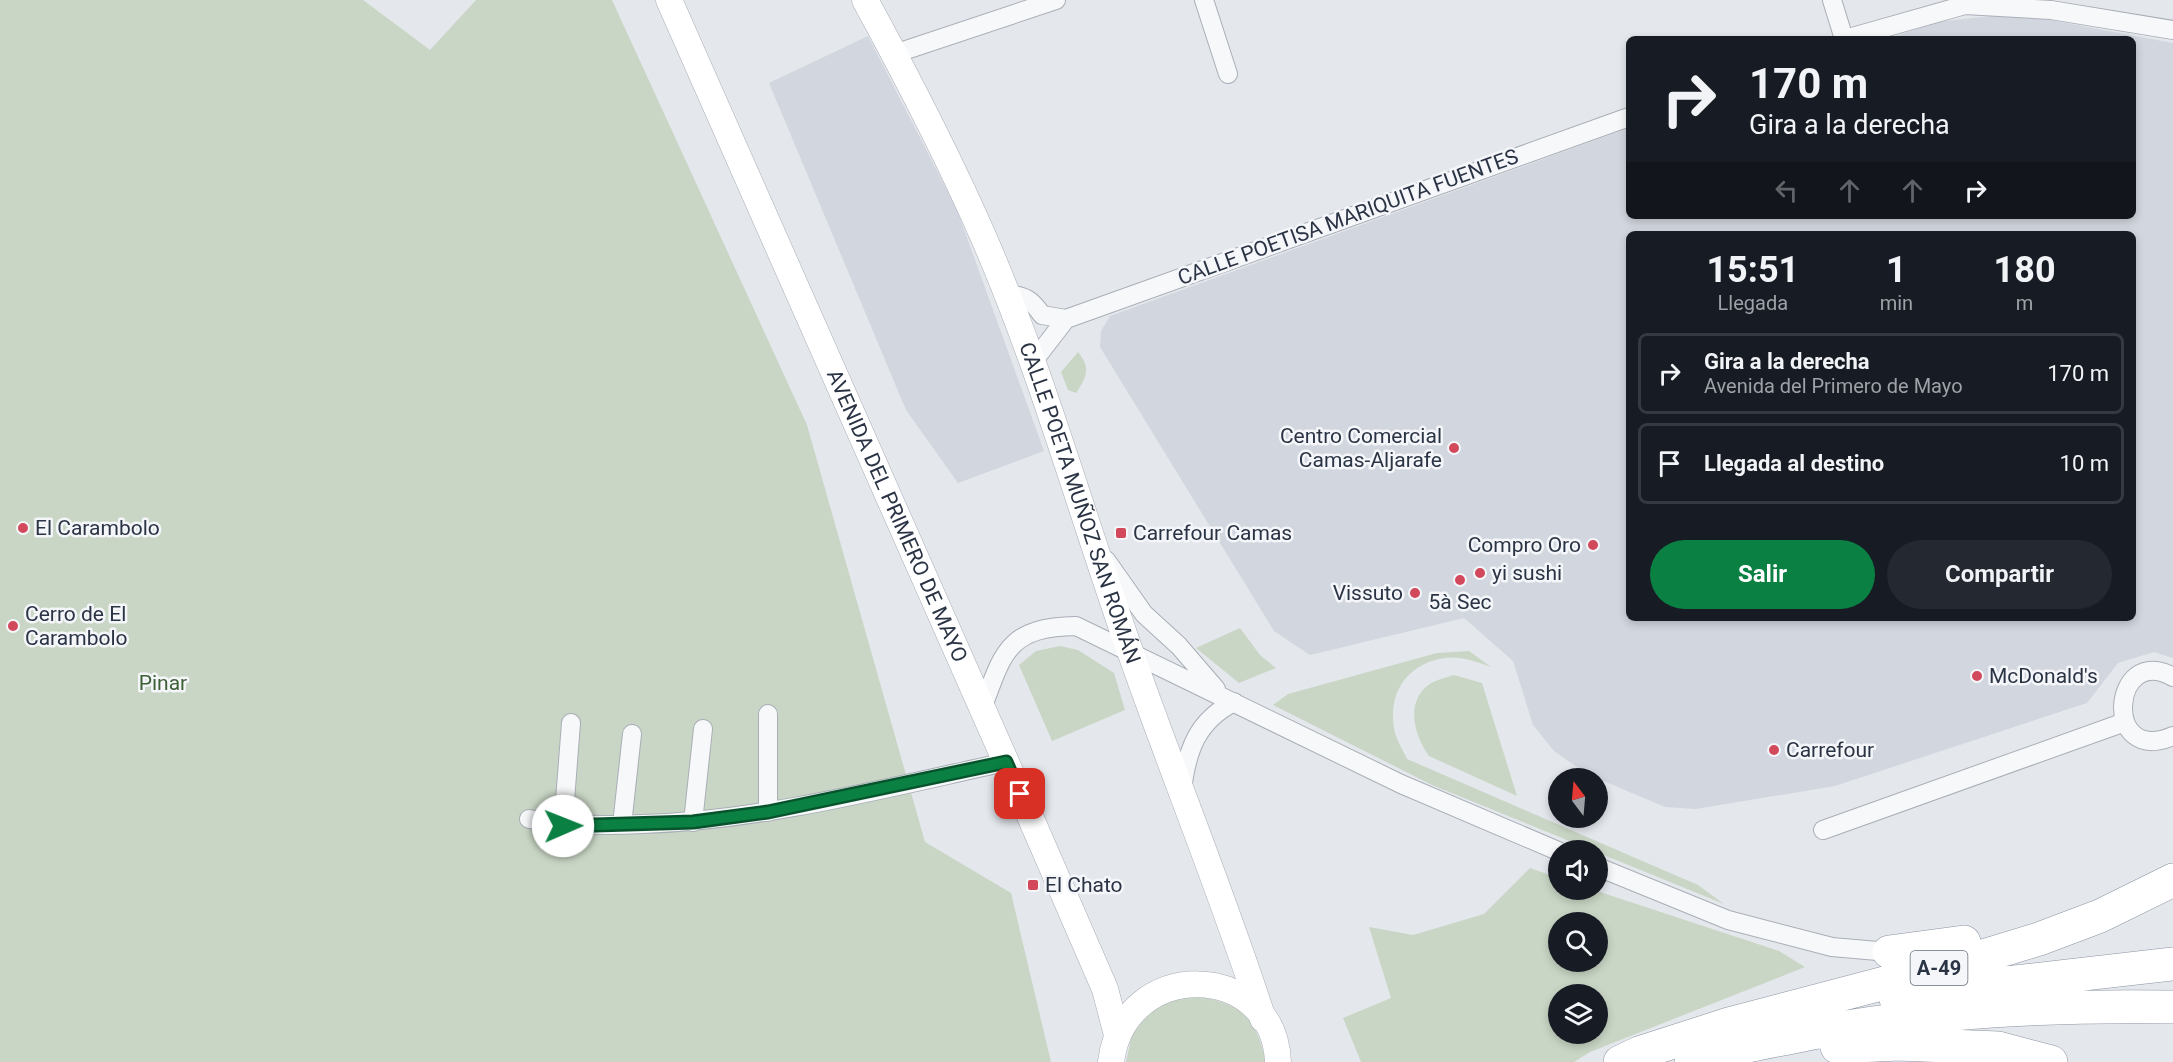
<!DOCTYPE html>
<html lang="es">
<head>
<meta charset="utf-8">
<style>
  body { margin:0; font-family:Roboto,sans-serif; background:#242831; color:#f1f3f6; height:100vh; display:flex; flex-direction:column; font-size:22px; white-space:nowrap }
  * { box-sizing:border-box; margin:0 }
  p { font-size:20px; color:#9ea1a6 }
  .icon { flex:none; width:33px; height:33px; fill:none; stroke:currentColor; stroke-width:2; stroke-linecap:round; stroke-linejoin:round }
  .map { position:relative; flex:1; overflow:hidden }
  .sheet { position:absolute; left:1626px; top:231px; width:510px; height:390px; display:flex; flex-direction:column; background:#171b24; border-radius:9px; box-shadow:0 3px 9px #0003 }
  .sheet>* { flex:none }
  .banner { position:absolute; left:1626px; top:36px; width:510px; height:183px; border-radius:9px; box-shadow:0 3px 9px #0003; background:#171b24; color:#f1f3f6; overflow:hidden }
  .needle { width:39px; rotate:344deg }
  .buttons { position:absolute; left:1548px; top:768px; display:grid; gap:12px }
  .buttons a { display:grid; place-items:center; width:60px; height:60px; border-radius:50%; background:#171b24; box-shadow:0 3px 9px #0003; font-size:30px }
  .pin { position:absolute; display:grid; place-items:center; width:51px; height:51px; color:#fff; margin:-26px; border-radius:12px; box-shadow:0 3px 9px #0006 }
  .me { position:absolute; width:66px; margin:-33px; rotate:89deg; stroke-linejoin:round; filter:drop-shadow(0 0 4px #0008) }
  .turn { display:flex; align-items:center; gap:21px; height:126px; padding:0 24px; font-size:27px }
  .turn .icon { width:78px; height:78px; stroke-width:2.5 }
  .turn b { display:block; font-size:42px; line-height:51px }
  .lanes { display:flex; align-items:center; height:57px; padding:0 24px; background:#0003; justify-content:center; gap:30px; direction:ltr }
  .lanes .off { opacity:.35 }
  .eta { display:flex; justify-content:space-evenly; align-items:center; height:102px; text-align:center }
  .eta b { font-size:36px; font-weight:700; line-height:42px }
  .primary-button { display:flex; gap:12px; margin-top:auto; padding:12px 24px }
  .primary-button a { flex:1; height:69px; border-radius:36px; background:#0b8043; color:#fff; font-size:24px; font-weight:700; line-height:69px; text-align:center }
  .primary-button a+a { background:#242831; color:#f1f3f6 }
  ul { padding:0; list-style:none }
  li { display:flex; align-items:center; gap:18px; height:81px; margin:0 12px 9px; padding:0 12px; border:3px solid #363941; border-radius:9px }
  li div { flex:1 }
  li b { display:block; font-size:22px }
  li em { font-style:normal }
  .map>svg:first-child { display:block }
  .built { fill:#d2d6de; fill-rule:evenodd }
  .green { fill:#c9d6c5; fill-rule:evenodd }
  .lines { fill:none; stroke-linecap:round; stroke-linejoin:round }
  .minor-casing { stroke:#a9aeb7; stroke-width:20 }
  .secondary-casing { stroke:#a9aeb7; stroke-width:27 }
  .motorway-casing { stroke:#8b94a3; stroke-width:34 }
  .minor { stroke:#f7f8fa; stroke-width:18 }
  .secondary { stroke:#fff; stroke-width:26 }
  .motorway { stroke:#fff; stroke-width:33 }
  .route-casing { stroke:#07532c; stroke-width:15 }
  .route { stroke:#0b8043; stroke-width:10 }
  .poi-dot { fill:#d1495b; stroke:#f4f6f9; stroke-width:2 }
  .labels { text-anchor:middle; stroke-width:5; stroke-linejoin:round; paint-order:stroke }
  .shield { fill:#f4f6f9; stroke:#676e7b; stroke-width:1.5 }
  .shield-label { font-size:20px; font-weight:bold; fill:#2b3445 }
  .street-label { font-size:21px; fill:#2b3445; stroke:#f4f6f9 }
  .poi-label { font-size:21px; fill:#2b3445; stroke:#f4f6f9; text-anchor:start }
  .park-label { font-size:21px; fill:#3f6138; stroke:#f4f6f9 }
</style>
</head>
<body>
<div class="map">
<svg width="2173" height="1062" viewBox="0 0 2173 1062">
  <rect width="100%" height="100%" fill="#e4e7ec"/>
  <path class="built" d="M1992 16 2050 20 2173 43V658L2154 652 2118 663 2087 703 1835 786 1696 809 1665 807 1587 774 1554 751 1533 725 1513 661 1464 618 1310 655 1274 631 1100 347 1101 331 1110 316 1629 128V216H2133V39H1887L1936 22ZM1629 234H2133V618H1629Z
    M868 36 957 210 1044 451 958 483 906 410 769 83Z"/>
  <path class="green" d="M0 0H363L430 50 476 0H612L807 425 925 842 1011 893 1051 1062H0Z
    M1078 352C1091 368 1087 376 1076 393L1068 390 1061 372Z
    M1240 628 1260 655 1276 668 1239 683 1196 648Z
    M1060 646 1078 650 1114 673 1125 710 1052 741 1019 665 1036 651Z
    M1469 651 1491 667C1477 662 1460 656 1445 658 1408 663 1388 692 1394 728 1395 738 1403 750 1407 759L1698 885 1724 904 1432 785 1273 705 1288 694 1437 653Z
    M1454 675 1482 683 1517 796 1429 756C1415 736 1405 705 1427 686 1434 680 1445 678 1454 675Z
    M1530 868 1558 878V890H1594L1779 951 1805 967 1590 1052 1574 1062H1361L1343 1018 1391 998 1369 927 1413 935 1484 914ZM1598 922V962H1558V922ZM1598 994V1034H1558V994Z
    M1189 995C1239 1003 1254 1011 1266 1062H1126L1132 1034 1154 1008Z"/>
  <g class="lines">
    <g class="minor-casing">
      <path id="minor" d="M1204 0 1228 74
        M1832 0 1844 39
        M1845 39 1965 5 2051 10 2173 30
        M894 54 1056 0
        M1006 294C1025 296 1031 299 1042 315L1066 319 1629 117
        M1032 363 1066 319
        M1106 560 1144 614 1179 646 1216 689
        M2173 677C2112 642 2101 767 2173 736
        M982 709C1003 653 1007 627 1076 626L1401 784 1558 851
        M768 714V812
        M1182 790C1187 750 1197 721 1234 702
        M529 819C567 826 604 826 643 824 765 820 886 788 1006 762
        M693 822 703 729
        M622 825 632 734
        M563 826 571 723
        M1823 830 2125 722
        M1598 867 1728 920 1832 947 1889 952"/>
    </g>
    <g class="secondary-casing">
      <g id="secondary">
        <path id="s1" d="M669 0 1029 814 1105 989 1117 1035"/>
        <path id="s2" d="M865 0C907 77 948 156 983 236 1042 371 1081 513 1130 651 1173 774 1223 895 1263 1019"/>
        <path d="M1111 1062C1124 957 1274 960 1278 1062"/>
      </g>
    </g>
    <g class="motorway-casing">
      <path id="motorway" d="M1889 952 1964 942
        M1896 999 1979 986 2173 964
        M1837 1047 1898 1044 1998 1048
        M1977 1050 1998 1048 2051 1062
        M1620 1062 1639 1053 1729 1024 1957 964 2039 939 2100 916 2173 880
        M1691 1062C1722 1050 1757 1044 1788 1038 1914 1011 2045 1005 2173 1007"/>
    </g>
    <use href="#minor" class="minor"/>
    <use href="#secondary" class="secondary"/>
    <use href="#motorway" class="motorway"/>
  </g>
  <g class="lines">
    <g class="route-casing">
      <path id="route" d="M563 826 693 822 768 812 1006 762 1020 794"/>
    </g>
    <use href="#route" class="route"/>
  </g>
  <g class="poi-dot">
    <circle cx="1454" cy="448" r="6"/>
    <circle cx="23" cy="528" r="6"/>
    <rect x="1115" y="527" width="12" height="12" rx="3"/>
    <circle cx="1593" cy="545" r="6"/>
    <circle cx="1480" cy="573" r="6"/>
    <circle cx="1460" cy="580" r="6"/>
    <circle cx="1415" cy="593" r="6"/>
    <circle cx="13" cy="626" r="6"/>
    <circle cx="1977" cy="676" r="6"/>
    <circle cx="1774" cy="750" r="6"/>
    <rect x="1027" y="879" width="12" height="12" rx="3"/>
  </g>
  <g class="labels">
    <rect class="shield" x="1910.5" y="951" width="57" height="34" rx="4.5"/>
    <g class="shield-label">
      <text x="1939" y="975">A-49</text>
    </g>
    <g class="street-label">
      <text transform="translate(1348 217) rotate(-20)" y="7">CALLE POETISA MARIQUITA FUENTES</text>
      <text dy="7" stroke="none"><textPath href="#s2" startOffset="548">CALLE POETA MUÑOZ SAN ROMÁN</textPath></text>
      <text dy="7" stroke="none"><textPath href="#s1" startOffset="564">AVENIDA DEL PRIMERO DE MAYO</textPath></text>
    </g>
    <g class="poi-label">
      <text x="1442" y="443" text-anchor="end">Centro Comercial<tspan x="1442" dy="24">Camas-Aljarafe</tspan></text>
      <text x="35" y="535">El Carambolo</text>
      <text x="1133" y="540">Carrefour Camas</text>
      <text x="1581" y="552" text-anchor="end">Compro Oro</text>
      <text x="1492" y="580">yi sushi</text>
      <text x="1403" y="600" text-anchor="end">Vissuto</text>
      <text x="1460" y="609" text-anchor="middle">5à Sec</text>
      <text x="25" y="621">Cerro de El<tspan x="25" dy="24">Carambolo</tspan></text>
      <text x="1989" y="683">McDonald's</text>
      <text x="1786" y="757">Carrefour</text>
      <text x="1045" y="892">El Chato</text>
    </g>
    <g class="park-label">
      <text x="163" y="690">Pinar</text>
    </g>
  </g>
</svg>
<div class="buttons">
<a><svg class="needle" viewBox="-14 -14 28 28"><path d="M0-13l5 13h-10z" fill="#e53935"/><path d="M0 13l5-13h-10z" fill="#9ea1a6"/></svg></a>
<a><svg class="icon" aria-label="sound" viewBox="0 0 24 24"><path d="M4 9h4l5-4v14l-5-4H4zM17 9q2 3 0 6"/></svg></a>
<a><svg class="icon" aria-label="search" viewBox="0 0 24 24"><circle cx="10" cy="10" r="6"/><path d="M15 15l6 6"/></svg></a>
<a><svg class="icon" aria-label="layers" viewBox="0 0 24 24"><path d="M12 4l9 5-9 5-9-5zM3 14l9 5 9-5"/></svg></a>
</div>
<div class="pin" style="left:1020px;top:794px;background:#d93025"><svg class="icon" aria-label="arrive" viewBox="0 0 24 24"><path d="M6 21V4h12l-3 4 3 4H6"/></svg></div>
<svg class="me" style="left:563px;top:826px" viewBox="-20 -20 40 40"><circle r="19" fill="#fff"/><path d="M0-13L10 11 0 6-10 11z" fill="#0b8043"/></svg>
<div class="banner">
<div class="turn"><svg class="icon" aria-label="right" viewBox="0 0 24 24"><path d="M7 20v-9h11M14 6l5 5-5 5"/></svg><div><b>170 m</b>Gira a la derecha</div></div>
<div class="lanes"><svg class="icon off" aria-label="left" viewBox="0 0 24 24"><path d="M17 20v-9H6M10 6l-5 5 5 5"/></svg><svg class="icon off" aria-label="ahead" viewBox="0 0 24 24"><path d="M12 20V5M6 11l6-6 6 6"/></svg><svg class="icon off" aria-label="ahead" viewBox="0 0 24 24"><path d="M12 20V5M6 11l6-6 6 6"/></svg><svg class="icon" aria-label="right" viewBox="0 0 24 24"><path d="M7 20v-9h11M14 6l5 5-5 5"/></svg></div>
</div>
<section class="sheet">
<div class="eta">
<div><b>15:51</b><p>Llegada</p></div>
<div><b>1</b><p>min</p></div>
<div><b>180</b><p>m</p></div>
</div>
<ul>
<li><svg class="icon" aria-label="right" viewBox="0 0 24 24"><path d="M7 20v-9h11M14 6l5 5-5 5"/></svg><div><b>Gira a la derecha</b><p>Avenida del Primero de Mayo</p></div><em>170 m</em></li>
<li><svg class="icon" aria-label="arrive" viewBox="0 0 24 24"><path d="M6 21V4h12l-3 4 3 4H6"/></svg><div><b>Llegada al destino</b></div><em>10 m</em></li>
</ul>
<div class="primary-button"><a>Salir</a><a>Compartir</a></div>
</section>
</div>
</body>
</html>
